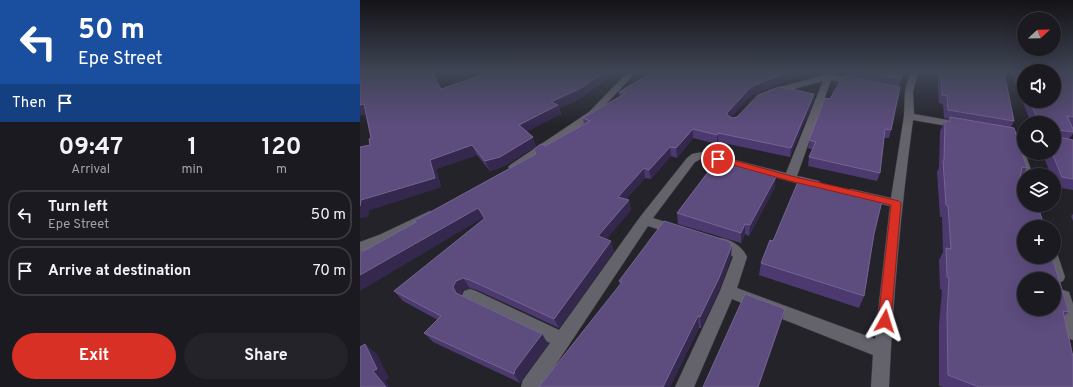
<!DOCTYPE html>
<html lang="en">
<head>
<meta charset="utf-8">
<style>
  body { margin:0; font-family:Overpass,sans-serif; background:#242329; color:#f1f3f6; height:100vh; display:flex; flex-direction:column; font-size:15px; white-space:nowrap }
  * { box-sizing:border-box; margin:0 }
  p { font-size:13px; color:#a0a1a5 }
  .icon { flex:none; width:22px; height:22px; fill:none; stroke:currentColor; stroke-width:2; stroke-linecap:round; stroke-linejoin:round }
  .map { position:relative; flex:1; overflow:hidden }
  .drawer { display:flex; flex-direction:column; background:#1b1a20; width:360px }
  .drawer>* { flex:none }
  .top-card { background:#1a4fa0; color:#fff; overflow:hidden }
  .needle { width:26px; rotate:68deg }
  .controls { position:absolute; left:657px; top:12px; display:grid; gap:8px }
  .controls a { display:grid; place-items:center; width:44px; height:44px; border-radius:50%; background:#1b1a20; box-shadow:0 4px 16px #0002,0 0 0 1px #39383e; font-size:20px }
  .pin { position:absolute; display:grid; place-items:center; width:34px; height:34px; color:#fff; margin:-17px; border:2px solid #fff; border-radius:50%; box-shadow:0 1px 4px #0007 }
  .me { position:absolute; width:44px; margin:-22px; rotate:6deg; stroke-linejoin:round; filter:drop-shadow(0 0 3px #0008) }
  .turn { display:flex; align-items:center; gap:14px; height:84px; padding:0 12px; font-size:18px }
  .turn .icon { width:52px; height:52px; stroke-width:2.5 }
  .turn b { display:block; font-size:28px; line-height:34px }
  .then { display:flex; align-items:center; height:38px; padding:0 12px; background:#0003; gap:8px; font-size:15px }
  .eta { display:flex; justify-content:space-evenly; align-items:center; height:68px; text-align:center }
  .eta b { font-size:24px; font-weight:700; line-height:28px }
  .button { display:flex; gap:8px; margin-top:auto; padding:8px 12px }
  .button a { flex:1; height:46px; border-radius:24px; background:#d93025; color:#fff; font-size:16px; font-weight:700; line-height:46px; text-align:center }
  .button a+a { background:#242329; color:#f1f3f6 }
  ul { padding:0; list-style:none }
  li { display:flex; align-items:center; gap:12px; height:50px; margin:0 8px 6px; padding:0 4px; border:2px solid #39383e; border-radius:16px }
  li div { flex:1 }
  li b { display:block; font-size:15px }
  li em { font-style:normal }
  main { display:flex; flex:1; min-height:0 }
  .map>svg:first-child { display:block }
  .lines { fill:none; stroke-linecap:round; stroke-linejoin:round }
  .minor-casing { stroke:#3f3d43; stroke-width:1 }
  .minor { fill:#64626b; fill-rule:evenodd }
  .wall { fill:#4c3970 }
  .shaded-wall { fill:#35284e }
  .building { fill:#5d4c7e; stroke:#746590; fill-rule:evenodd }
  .route { fill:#d93025; stroke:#8d1f18 }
</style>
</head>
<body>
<main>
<section class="drawer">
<div class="top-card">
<div class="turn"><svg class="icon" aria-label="left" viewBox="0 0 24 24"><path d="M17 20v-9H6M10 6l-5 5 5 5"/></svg><div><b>50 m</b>Epe Street</div></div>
<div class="then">Then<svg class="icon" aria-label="arrive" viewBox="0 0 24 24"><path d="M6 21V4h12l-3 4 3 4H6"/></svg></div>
</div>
<div class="eta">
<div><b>09:47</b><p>Arrival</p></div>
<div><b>1</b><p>min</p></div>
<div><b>120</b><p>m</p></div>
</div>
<ul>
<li><svg class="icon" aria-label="left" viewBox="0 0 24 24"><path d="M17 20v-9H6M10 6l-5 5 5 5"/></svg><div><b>Turn left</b><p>Epe Street</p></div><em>50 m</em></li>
<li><svg class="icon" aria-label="arrive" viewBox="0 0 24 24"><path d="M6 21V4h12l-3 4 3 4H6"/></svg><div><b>Arrive at destination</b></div><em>70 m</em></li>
</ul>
<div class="button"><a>Exit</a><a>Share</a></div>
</section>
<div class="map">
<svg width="713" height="387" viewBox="0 0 713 387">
  <rect width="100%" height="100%" fill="#24232a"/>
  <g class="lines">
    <g class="minor-casing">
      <path id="minor" d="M268 72H276L235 116 158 169H150L148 167 150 165 229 112Z
        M466 72H474L473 75 497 80 501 82 497 84 471 80 437 176 459 181 461 184 459 187 455 188 343 158 335 162 293 218 321 227 323 230 321 233 316 235 288 226 181 387H161L163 380 190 343 104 301 102 296 104 291 110 289 116 291 199 330 280 217 327 158 332 154 343 152 426 173 463 81 412 95 408 92 409 90 465 75Z
        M550 72H558L553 92 554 114 599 122 604 125 599 128 553 120C541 208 533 297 529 387H511L513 355 372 299 334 387H315L360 291 373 257 366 251 351 247 349 243 351 239C365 235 382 245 387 257L377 288 515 339 530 206 487 196 485 193 487 190 491 189 531 198 544 116 545 92Z
        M641 130 664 134V140L638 135 636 133Z
        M661 153 666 156 673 175H664V178L661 175 656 156Z
        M70 211 75 212 76 215 75 218 29 243 0 252V242L19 235Z
        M694 252 697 253 705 277 703 281 698 283 694 282V279H692L691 277 685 257H694Z
        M703 290 709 292 713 304V340L707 338 695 297 697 292Z"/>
    </g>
    <use href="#minor" class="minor"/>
  </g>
  <path class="wall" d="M0 72 81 89 223 97 199 108 201 114 167 131 176 146 145 166 130 171 117 155 76 169 81 187 9 210 8 216 0 218V147L10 145 11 138 6 114 0 115Z
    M285 72H447L394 94 389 97 371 117 372 118 454 94 453 103 430 157 358 142 357 144 333 138 317 158 311 156 291 179 285 178 266 199 269 200 271 210 246 239 254 251 199 328 117 290 110 288 103 290 101 295 182 334 188 344 162 379 160 383 73 342 64 333 78 320 43 301 34 291 124 219 123 218 56 223 54 221 176 154 174 149 185 146 224 124 223 118 259 97V92L290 74Z
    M486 72H543L539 86 485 76Z
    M577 72H644L654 121 651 127 667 168 660 178 658 190 664 227 709 312 704 316 713 387H583L579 386V325L582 290 580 289 579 260 583 252 582 217H580L577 172 579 168 580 131 585 121H588L589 119 584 118 583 104 579 103Z
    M651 72H664V101H694L713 72V127H712L713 129V134L709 139 713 140V190L695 187 694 183V175H691L682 153H694V123H671Z
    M465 98 531 130 529 138H524L520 173 517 181 448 166 449 157 453 150 448 148 449 140Z
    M415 187 389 236 385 234 381 243 318 224 317 213Z
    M713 214V221L711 216Z
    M514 234 504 296 499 308 399 275 401 263 413 241Z
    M371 257 359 290 341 328H339L310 387H179L260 285 259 281Z"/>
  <path class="shaded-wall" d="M244 72H256L223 97 199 108 201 114 162 134 159 125 191 102Z
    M428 72H447L394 94 389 97 367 122V113L389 89 395 85Z
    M454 94 453 103 430 157 431 148Z
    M4 104 9 113 0 115V105Z
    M333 129V138L317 158 316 148Z
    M358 133V142L357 144V135Z
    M173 137 176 146 145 166 130 171 125 161Z
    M112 145 117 155 76 169 81 187 9 210 8 216 0 218V206L1 200 70 160Z
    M310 147 311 156 291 179 289 170Z
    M284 168 285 178 260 206 258 197Z
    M416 177 415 187 389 236 390 225Z
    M269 200 271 210 241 246 238 236Z
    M118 208 123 218 0 291V275Z
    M385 224V234L381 243V233Z
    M251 241 254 251 199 328 194 319Z
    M372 245 371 257 359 290 341 328 340 317Z
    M103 278 110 288 103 290 101 297 96 293 93 287 96 281Z
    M425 309 422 321 399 387H398Z
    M338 316 339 328 310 387H303Z
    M182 334 188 344 162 379 160 383 154 374 155 370Z
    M5 344 17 354 29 378 25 381 30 387H26L13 371Z"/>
  <path class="building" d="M0 72H72L81 89 131 72H244L221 88 191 102 198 105 159 125 173 137 140 157 125 161 112 145 70 160 75 178 1 200 0 206V147L10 145 9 139 11 138 4 104 0 105Z
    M294 72H428L395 85 389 89 367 113V115L372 118 377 117 398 95 420 87 454 94 431 148 358 133 357 135 333 129 316 148 310 147 289 170 284 168 258 197 269 200 238 236 251 241 194 319 110 280 103 278 96 281 93 287 96 293 182 334 155 370 154 374 64 333 81 316 34 291 125 218 118 208 0 275V253L56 222 54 221 176 154 174 149 181 144 185 146 230 121 223 118 266 93 259 92Z
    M503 72H543L541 79Z
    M581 72H644L654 121 588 110 587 96 582 95Z
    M658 72H664V87Z
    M694 72H713V117L707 116 713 129V132L699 130V137L713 140V179L702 177 692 153H694V123H679L670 101H694Z
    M483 76 540 87 531 130 525 129 520 173 449 157 456 142 449 140 465 98 470 99Z
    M590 117 654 128 667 168 662 167 658 190 664 192V205H677L685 227H664V257H692L709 312 703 311 713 357V387H619L588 375 587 314 589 278 587 277 586 248 591 249 588 206 586 205 583 161H584L585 121 590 122ZM664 279H694V309H664Z
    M357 160 416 177 390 225 385 224 381 233 317 213Z
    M440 177 522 201 514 234 504 296 401 263 410 240 413 241Z
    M304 221 368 241 372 245 359 278 340 317 338 316 303 387H179L262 282 259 281Z
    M385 294 425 309 398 387H343Z
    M5 344 17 369 13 371 26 387H0V347Z"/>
  <linearGradient id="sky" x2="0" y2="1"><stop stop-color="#141317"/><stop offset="0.57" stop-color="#3f4555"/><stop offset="1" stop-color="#3f4555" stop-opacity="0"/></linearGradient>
  <rect width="713" height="126" fill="url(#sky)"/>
  <path class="route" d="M358 156 431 176 539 201 541 203 531 321 529 325 525 327 520 325 518 321 531 205 430 181 355 160 353 159Z"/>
</svg>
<div class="controls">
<a><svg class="needle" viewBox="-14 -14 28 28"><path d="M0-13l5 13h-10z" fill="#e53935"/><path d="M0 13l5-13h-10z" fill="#a0a1a5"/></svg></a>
<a><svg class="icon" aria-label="sound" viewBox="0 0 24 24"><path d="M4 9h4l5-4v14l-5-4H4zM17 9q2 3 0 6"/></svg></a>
<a><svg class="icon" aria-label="search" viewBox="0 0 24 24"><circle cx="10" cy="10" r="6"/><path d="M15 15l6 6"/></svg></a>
<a><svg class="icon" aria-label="layers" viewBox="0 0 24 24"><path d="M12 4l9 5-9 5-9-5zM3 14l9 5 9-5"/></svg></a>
<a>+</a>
<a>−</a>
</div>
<div class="pin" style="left:358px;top:159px;background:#d93025"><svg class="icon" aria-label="arrive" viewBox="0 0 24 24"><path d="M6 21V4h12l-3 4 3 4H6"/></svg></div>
<svg class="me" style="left:525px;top:321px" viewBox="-20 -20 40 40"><path d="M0-17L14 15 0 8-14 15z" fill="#d93025" stroke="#fff" stroke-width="4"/></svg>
</div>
</main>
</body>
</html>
